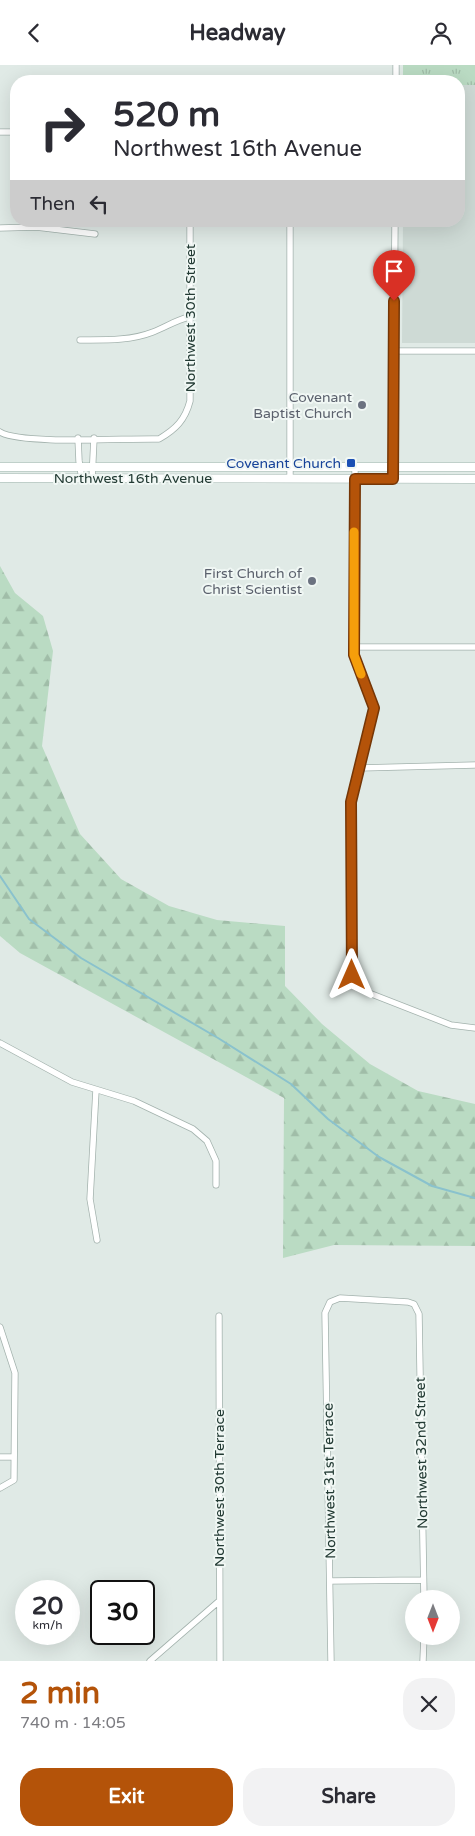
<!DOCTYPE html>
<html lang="en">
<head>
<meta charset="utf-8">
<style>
  body { margin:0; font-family:"Varela Round",sans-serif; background:#f2f2f3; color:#2b2b33; height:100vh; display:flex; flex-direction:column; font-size:19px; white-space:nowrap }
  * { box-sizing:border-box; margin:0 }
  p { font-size:16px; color:#7c7c81 }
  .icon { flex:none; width:28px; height:28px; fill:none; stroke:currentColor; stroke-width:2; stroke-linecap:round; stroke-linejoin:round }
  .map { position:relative; height:1596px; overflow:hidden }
  .panel { display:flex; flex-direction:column; background:#fff; flex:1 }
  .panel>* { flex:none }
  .hud { position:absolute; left:10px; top:10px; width:455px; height:152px; border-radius:20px; box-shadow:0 5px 20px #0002; background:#fff; color:#2b2b33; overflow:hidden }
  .needle { width:32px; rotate:180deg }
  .fabs { position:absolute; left:405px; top:1525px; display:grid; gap:10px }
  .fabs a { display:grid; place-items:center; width:55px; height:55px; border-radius:50%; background:#fff; box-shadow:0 5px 20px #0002; font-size:25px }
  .speed { position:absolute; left:15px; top:1515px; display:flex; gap:10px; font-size:25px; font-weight:700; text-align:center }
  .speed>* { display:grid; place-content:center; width:65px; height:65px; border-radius:50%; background:#fff; box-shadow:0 5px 20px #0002; line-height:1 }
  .speed small { font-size:12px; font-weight:400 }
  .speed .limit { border:2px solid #111; border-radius:8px; background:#fff; color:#111 }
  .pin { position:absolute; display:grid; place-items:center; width:42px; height:42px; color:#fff; margin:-51px -21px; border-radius:50% 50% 50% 0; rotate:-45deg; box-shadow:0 0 5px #0007 }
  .pin .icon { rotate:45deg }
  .me { position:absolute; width:55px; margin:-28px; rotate:0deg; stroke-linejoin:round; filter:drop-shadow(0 0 4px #0008) }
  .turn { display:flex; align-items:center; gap:18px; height:105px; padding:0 20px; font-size:22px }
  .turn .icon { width:65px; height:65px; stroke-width:2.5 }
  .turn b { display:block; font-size:35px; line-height:42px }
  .then { display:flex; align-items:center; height:48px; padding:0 20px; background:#0003; gap:10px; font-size:19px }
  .round { display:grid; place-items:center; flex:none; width:52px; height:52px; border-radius:20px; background:#f2f2f3 }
  .overview { display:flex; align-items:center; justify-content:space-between; height:85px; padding:0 20px }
  h1 { font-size:30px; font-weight:700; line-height:38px; color:#b45309 }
  .action { display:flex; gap:10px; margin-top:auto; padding:10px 20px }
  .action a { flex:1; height:58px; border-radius:20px; background:#b45309; color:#fff; font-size:20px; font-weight:700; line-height:58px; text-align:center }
  .action a+a { background:#f2f2f3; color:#2b2b33 }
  header { display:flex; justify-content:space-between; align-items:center; height:65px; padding:0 20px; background:#fff; font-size:22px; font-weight:700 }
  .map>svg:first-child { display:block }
  .built { fill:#cedad5 }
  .forest { fill:url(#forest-firs) }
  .park { fill:url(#park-tufts) }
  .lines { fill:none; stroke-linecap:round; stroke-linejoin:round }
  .stream { stroke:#8ac2cd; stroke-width:2 }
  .minor-casing { stroke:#a3b2ad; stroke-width:7 }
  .secondary-casing { stroke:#a0b5ae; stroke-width:9 }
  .minor { stroke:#fff; stroke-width:5.5 }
  .secondary { stroke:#fff; stroke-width:8 }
  .route-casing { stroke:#753606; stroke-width:12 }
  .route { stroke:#b45309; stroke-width:9 }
  .slow { stroke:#f59e0b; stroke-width:9 }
  .worship-dot { fill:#6b7280; stroke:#f0f7f4; stroke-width:2 }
  .transit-dot { fill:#1a4fb4; stroke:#f0f7f4; stroke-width:2 }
  .labels { text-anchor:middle; stroke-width:4; stroke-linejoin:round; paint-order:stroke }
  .street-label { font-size:14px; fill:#223a33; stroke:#f0f7f4 }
  .worship-label { font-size:14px; fill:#5b616d; stroke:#f0f7f4; text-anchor:end }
  .transit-label { font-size:14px; fill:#164399; stroke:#f0f7f4; text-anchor:end }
</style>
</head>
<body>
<header><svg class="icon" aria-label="back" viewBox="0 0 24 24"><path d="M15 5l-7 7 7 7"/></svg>Headway<svg class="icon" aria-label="person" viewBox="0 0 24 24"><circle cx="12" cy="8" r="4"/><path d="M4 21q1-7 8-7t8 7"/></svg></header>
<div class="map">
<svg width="475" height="1596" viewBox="0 0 475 1596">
  <defs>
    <pattern id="forest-firs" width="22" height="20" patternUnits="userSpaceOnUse" patternTransform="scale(1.25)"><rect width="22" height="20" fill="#badbc3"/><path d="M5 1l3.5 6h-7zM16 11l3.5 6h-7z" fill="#a0bda8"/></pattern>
    <pattern id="park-tufts" width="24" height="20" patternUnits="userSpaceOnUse" patternTransform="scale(1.25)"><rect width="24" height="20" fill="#badbc3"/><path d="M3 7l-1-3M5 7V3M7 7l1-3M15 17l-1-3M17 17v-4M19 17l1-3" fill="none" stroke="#a0bda8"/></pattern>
  </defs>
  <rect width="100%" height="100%" fill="#e0eae6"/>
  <path class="built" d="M459 20H475V278H402L403 156H459Z"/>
  <path class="forest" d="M0 501 15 528 43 551 53 586 42 681 80 769 121 814 169 841 217 855 285 861V921L322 959 370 999 418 1026 475 1039V1181L334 1180 283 1193 284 1033 20 888 0 871Z"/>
  <path class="park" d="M403 0H475V20H459V16H403Z"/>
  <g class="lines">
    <path class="stream" d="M0 811 29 854 81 893 218 973 291 1019 328 1054 379 1092 432 1121 475 1133"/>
    <g class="minor-casing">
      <path id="minor" d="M396 16V0
        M0 67H16
        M290 156V413
        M0 163 36 162 95 169
        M80 275C105 275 130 276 153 267 166 262 176 255 189 252
        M394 286H475
        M0 367C22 380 127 373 159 374 176 364 185 355 190 336V156
        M78 373 79 396 82 414
        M355 402 354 590 374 643 351 737 352 910 358 920 369 928 451 960 475 963
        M92 414 94 373
        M393 414 395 156
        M354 582H475
        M359 703 475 700
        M0 978 72 1017 134 1036 193 1064 207 1076 216 1096V1120
        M96 1025 90 1134 97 1175
        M219 1251 220 1596
        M0 1262 15 1308 14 1415 0 1423
        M0 1392H14
        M330 1516 423 1515
        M150 1596 218 1537
        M331 1596 325 1248 330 1237 340 1233 408 1237 414 1239 419 1249 424 1534
        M423 1596 424 1571"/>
    </g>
    <g class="secondary-casing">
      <path id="secondary" d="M0 402H475
        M0 413 475 414"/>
    </g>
    <use href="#minor" class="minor"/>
    <use href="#secondary" class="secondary"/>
  </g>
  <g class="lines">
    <g class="route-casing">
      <path id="route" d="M352 910 351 737 374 643 354 590 355 414H393L394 236"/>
    </g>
    <use href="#route" class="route"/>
    <path class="slow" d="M354 467V590L361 609"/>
  </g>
  <g class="worship-dot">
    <circle cx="362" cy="340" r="5"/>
    <circle cx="312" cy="516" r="5"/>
  </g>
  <rect class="transit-dot" x="346" y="393" width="10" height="10" rx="2.5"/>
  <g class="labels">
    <g class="street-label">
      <text transform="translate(190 253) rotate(-90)" y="5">Northwest 30th Street</text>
      <text x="133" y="418">Northwest 16th Avenue</text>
      <text transform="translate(421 1388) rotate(-91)" y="5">Northwest 32nd Street</text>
      <text transform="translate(329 1416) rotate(-91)" y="5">Northwest 31st Terrace</text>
      <text transform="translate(219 1423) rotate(-90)" y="5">Northwest 30th Terrace</text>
    </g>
    <g class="worship-label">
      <text x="352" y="337">Covenant<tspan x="352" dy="16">Baptist Church</tspan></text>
      <text x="302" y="513">First Church of<tspan x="302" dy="16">Christ Scientist</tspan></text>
    </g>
    <g class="transit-label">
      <text x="341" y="403">Covenant Church</text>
    </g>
  </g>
</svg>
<div class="fabs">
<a><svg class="needle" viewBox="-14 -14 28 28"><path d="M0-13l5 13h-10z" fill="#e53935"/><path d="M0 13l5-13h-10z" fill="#7c7c81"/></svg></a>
</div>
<div class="speed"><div>20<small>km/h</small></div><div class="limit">30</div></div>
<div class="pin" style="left:394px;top:236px;background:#d93025"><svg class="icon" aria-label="arrive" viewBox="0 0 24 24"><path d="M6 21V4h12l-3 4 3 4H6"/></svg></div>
<svg class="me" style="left:352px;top:910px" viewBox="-20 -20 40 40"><path d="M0-17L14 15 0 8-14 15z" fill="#b45309" stroke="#fff" stroke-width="4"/></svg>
<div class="hud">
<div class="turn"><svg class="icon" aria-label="right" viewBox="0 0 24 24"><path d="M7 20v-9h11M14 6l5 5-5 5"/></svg><div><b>520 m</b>Northwest 16th Avenue</div></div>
<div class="then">Then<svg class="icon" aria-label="left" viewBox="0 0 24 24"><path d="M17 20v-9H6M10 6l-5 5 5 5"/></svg></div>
</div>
</div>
<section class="panel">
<div class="overview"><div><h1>2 min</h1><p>740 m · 14:05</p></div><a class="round"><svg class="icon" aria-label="close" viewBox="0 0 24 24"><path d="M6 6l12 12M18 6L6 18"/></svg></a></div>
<div class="action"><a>Exit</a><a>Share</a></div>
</section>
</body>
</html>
